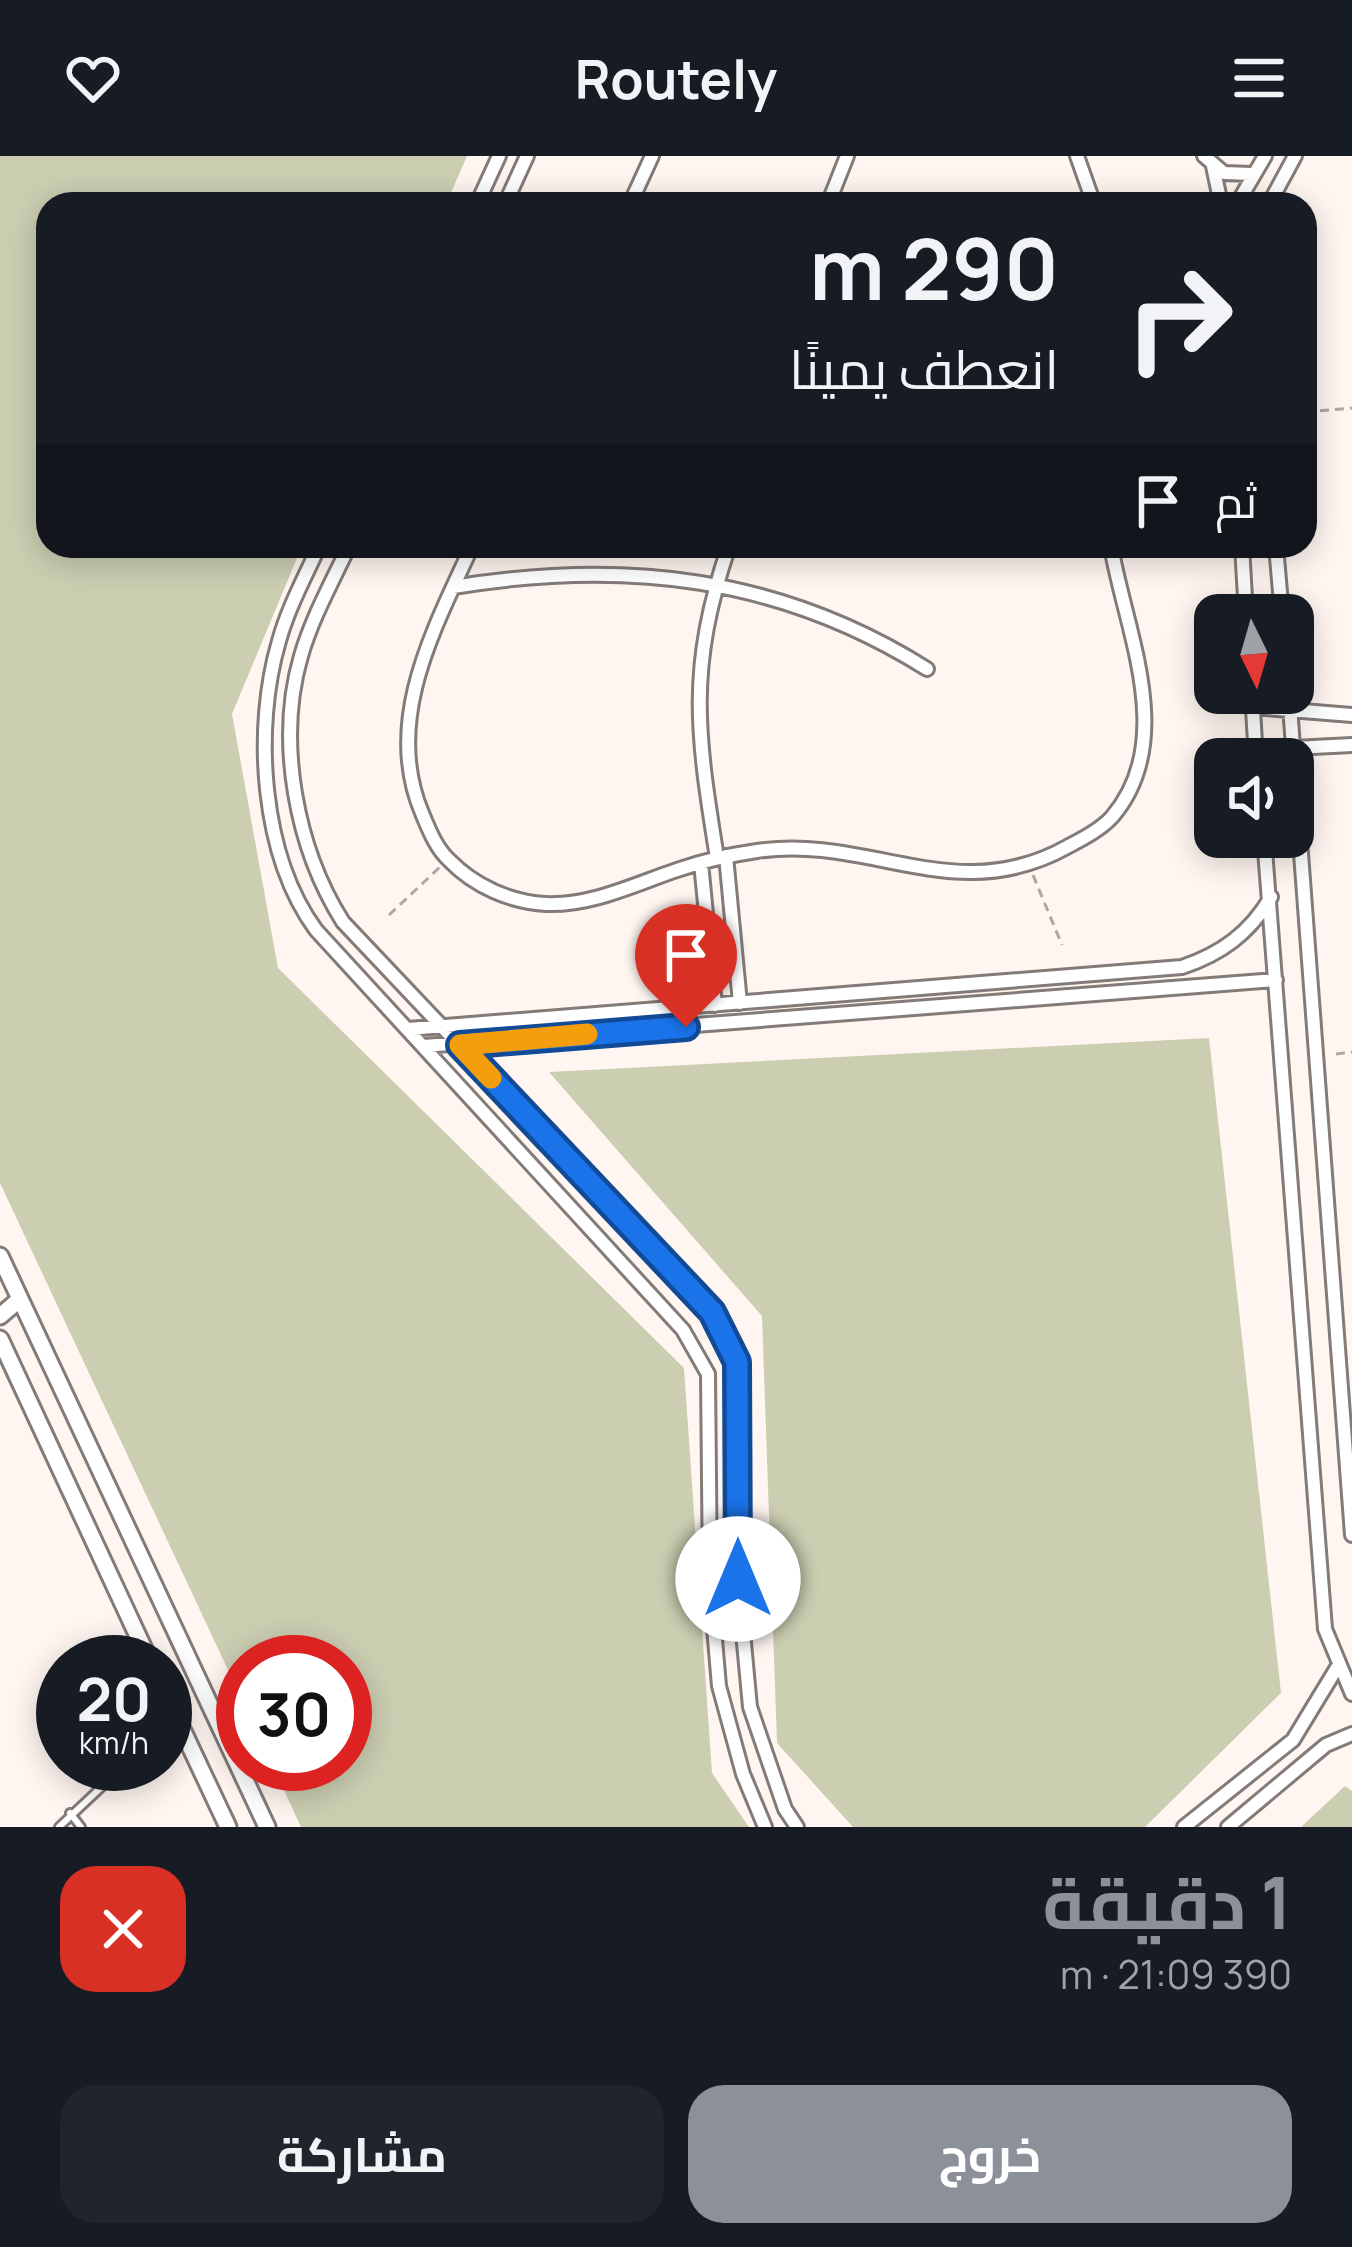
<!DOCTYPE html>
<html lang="ar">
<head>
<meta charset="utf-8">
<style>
  body { margin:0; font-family:Manrope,Cairo,sans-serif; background:#20242c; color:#f1f3f6; direction:rtl; height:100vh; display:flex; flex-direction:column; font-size:45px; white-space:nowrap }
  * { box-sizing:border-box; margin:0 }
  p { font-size:39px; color:#9ea1a6 }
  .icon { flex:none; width:66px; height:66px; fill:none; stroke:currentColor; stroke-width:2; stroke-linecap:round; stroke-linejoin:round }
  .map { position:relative; height:1671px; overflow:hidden; direction:ltr }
  .panel { display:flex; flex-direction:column; background:#171b24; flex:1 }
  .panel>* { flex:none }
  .guide { position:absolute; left:36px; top:36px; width:1281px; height:366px; border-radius:36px; box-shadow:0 6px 30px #0003; direction:rtl; background:#171b24; color:#f1f3f6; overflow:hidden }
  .needle { width:78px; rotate:175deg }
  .fabs { position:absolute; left:1194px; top:438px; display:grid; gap:24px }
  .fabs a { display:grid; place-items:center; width:120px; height:120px; border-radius:24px; background:#171b24; box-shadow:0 6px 30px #0003; font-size:60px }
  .speed { position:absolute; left:36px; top:1479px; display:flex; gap:24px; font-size:60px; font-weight:700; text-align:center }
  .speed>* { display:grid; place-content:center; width:156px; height:156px; border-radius:50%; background:#171b24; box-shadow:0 6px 30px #0003; line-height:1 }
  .speed small { font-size:30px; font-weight:400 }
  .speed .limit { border:18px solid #d22; background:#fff; color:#111 }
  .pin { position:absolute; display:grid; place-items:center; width:102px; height:102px; color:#fff; margin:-123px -51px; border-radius:50% 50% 50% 0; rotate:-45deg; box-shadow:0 0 12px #0007 }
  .pin .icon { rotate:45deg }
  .me { position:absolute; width:132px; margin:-66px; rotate:0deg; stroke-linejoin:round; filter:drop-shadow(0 0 9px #0008) }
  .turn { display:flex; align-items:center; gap:42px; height:252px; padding:0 60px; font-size:54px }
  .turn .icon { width:156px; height:156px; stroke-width:2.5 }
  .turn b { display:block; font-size:84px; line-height:102px }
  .then { display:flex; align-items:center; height:114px; padding:0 60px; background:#0003; gap:24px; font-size:45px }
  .round { display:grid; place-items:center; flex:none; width:126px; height:126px; border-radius:36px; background:#20242c }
  .headline { display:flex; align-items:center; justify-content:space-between; height:204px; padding:0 60px }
  h1 { font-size:72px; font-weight:700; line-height:90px; color:#8c9099 }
  .cta { display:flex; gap:24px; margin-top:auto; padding:24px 60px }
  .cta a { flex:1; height:138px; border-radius:36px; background:#8c9099; color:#fff; font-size:48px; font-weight:700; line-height:138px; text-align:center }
  .cta a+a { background:#20242c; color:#f1f3f6 }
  header { display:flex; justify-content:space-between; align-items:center; height:156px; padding:0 60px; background:#171b24; font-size:54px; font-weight:700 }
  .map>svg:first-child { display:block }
  .green { fill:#cbceb1 }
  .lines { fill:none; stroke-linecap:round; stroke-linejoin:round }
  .service-casing { stroke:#837b77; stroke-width:12 }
  .minor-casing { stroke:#837b77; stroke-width:18 }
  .tertiary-casing { stroke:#837b77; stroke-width:21 }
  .path { stroke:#aea7a4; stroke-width:3; stroke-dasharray:9 6; stroke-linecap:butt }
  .service { stroke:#fff; stroke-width:6 }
  .minor { stroke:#fff; stroke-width:12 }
  .tertiary { stroke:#fff; stroke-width:15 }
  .route-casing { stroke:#114b97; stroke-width:30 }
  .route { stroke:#1a73e8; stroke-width:21 }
  .slow { stroke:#f59e0b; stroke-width:21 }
</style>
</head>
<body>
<header><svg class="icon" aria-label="menu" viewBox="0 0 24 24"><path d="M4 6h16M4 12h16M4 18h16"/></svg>Routely<svg class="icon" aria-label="heart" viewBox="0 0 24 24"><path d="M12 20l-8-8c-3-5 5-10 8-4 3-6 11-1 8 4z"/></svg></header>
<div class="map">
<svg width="1352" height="1671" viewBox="0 0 1352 1671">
  <rect width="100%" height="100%" fill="#fff6f1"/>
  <path class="green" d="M0 0H467L446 48H48V390H302L232 558 278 812 684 1212 712 1617 749 1671H301L272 1608H345V1506H243V1546L0 1027Z
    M1209 882 1281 1537 1145 1671H853L777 1587 762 1160 549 916Z
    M1345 1630 1352 1635V1671H1301Z"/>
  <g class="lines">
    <g class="service-casing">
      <path id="service" d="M70 1657 81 1671
        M59 1671 126 1608"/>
    </g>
    <g class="minor-casing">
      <path id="minor" d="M1077 0 1094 48
        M1204 0 1224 17 1251 18
        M1213 10 1221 48
        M477 48 499 0
        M505 48 527 0
        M630 48 652 0
        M828 48 847 0
        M1237 48 1265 0
        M1269 48 1295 0
        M319 390C305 421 288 452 279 485 253 573 261 699 316 774L683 1174 708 1218 710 1425 719 1530 743 1618 765 1671
        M349 390C332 426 312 462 301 500 276 585 296 692 343 766L712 1156 737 1206 738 1423 750 1551 785 1653 797 1671
        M472 390C434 473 383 565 422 657 429 674 436 692 449 704 474 730 510 746 546 748 591 750 635 728 677 714 703 705 729 699 757 695 869 678 955 753 1067 691 1082 683 1100 674 1112 661 1178 584 1125 474 1111 390
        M1242 390 1246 459
        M1276 390 1282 459
        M453 431C624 403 779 420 927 513
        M1252 537 1256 603
        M1289 537 1352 1379
        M1253 551 1352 559
        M1256 594 1352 589
        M1264 681 1325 1473 1352 1538
        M726 700 740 847
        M717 702C697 577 687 513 729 390
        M701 707 715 849
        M408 873 1182 811C1221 798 1250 777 1271 741
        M424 890 1276 824
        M1184 1671 1293 1584 1338 1510
        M1228 1671 1326 1589 1352 1578"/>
    </g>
    <g class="tertiary-casing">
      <path id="tertiary" d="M0 1100 267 1671
        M0 1160 20 1143
        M0 1183 150 1506
        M165 1537 228 1671"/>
    </g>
    <path class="path" d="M1305 256 1352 252
      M1033 719 1062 789
      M389 759 440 711
      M1336 898 1352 896"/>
    <use href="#service" class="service"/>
    <use href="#minor" class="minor"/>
    <use href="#tertiary" class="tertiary"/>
  </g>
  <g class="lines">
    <g class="route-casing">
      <path id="route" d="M686 871 460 889 712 1156 737 1206 738 1423"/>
    </g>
    <use href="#route" class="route"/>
    <path class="slow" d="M491 922 460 889 587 878"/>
  </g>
</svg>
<div class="fabs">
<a><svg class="needle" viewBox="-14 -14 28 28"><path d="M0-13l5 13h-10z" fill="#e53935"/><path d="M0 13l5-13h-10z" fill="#9ea1a6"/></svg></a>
<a><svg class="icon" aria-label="sound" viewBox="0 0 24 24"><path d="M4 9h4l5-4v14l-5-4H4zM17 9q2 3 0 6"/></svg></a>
</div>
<div class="speed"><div>20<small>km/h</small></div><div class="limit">30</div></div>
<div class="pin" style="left:686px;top:871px;background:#d93025"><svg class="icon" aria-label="arrive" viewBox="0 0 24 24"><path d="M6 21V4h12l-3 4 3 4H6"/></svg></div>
<svg class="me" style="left:738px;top:1423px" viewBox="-20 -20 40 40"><circle r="19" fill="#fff"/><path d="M0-13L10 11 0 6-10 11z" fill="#1a73e8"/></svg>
<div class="guide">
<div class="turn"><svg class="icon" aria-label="right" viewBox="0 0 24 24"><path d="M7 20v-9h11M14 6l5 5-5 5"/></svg><div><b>290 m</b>انعطف يمينًا</div></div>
<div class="then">ثم<svg class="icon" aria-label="arrive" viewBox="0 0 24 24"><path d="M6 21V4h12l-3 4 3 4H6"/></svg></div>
</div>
</div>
<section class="panel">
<div class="headline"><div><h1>1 دقيقة</h1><p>390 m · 21:09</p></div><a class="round" style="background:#d93025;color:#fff"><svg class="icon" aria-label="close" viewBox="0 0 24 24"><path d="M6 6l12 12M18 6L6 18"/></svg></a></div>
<div class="cta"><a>خروج</a><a>مشاركة</a></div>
</section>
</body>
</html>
